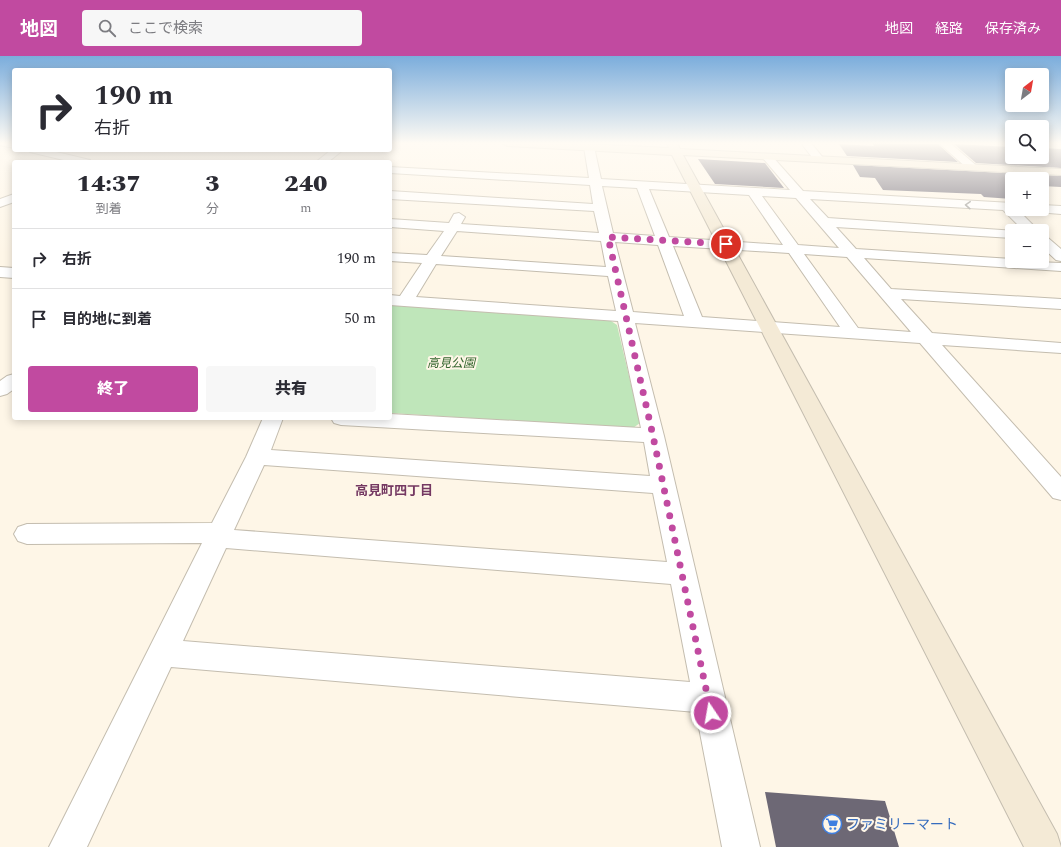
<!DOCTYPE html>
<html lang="ja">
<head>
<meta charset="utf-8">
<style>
  body { margin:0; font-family:Spectral,"Noto Sans JP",serif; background:#f7f7f7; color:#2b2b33; height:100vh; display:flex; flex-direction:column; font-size:15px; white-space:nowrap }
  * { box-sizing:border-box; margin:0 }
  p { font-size:13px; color:#7c7c81 }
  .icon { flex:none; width:22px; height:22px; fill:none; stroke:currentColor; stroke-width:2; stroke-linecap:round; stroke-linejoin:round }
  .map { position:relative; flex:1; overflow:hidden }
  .panel { position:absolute; left:12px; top:104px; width:380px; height:260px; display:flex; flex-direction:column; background:#fff; border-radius:4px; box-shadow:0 2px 10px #0003 }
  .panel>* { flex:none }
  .banner { position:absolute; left:12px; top:12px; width:380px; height:84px; border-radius:4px; box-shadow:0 2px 10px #0003; background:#fff; color:#2b2b33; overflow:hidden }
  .needle { width:26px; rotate:31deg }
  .buttons { position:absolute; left:1005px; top:12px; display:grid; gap:8px }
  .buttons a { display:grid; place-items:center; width:44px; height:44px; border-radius:4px; background:#fff; box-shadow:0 2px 10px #0003; font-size:20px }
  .pin { position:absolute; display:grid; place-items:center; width:34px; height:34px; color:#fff; margin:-17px; border:2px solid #fff; border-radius:50%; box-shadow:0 1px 4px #0007 }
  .me { position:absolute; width:44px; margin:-22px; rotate:348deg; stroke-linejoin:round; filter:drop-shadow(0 0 3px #0008) }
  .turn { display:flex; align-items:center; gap:14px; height:84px; padding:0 16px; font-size:18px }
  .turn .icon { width:52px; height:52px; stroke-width:2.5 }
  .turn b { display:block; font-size:28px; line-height:34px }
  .eta { display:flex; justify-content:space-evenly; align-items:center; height:68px; text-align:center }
  .eta b { font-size:24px; font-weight:800; line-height:28px }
  .button { display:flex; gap:8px; margin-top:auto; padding:8px 16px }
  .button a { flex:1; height:46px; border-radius:4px; background:#c14aa0; color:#fff; font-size:16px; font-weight:800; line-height:46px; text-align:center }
  .button a+a { background:#f7f7f7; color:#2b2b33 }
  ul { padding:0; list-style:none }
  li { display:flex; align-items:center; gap:12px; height:60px; padding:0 16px; border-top:1px solid #e1e1e2 }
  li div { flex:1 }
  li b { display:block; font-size:15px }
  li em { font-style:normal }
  header { display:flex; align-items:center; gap:24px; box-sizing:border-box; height:56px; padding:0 20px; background:#c14aa0; color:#fff }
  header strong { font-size:19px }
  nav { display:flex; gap:22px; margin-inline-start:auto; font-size:14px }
  .search { width:280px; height:36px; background:#f7f7f7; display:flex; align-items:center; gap:10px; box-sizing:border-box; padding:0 14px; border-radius:4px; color:#7c7c81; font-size:15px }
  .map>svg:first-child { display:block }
  .green { fill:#bfe6ba }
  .building { fill:#6d6875 }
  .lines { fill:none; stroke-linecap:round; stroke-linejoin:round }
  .street-casing { stroke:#c4bdaf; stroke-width:2 }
  .secondary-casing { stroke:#c4bdaf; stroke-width:2 }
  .street { fill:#fff; fill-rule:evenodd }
  .secondary { fill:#f4ead6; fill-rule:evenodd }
  .oneway { stroke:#9e9d9a }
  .route { stroke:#c14aa0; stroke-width:7; stroke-dasharray:0 12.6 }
  .labels { text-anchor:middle; stroke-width:4; stroke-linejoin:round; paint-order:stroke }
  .park-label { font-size:12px; font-style:italic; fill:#32652d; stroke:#fef6e7 }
  .neighbourhood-label { font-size:13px; font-weight:bold; fill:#743862; stroke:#fef6e7 }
  .near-shop-label { font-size:14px; fill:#366cbe; stroke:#fef6e7; text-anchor:start }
</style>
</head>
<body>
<header>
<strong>地図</strong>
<div class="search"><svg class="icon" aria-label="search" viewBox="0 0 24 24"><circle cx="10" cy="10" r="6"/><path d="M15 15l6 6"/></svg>ここで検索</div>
<nav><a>地図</a><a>経路</a><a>保存済み</a></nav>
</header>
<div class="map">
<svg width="1061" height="791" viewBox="0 0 1061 791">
  <rect width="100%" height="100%" fill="#fef6e7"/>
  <path class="green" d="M390 248 611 265 617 269 640 367 633 372 390 357Z"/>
  <path class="building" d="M872 87 938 88 958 106 847 100 839 88 874 90Z
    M954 88 1012 91V101H1042V92L1061 93V112L976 107Z
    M698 103 765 107 784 132 715 128Z
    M853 109 1061 120V131L1042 130V123H1012V143L984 141 981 138 883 134 875 122 860 121Z
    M765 736 885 745 899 791H776Z"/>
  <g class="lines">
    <g class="street-casing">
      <path id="street" d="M0 87H14V92L0 89Z
        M801 87H811L824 103 823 105H815Z
        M939 87H950L978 111 972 114 968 113Z
        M589 88 594 91 601 123 790 134 762 101 767 98 771 99 803 135 1012 147V153H1017L1039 175H1024L1003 154 810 143 828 162 1016 175H1012V182L836 171 856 193 1012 203V205L1061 207V215L864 202 891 233 1061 243V253L901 243 932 277 1061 287V297L942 289 1061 421V444L1053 442 920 287 635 267 664 380 760 791H722L696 656 171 611 87 791H49L202 487 27 488 18 485 14 478 18 471 27 468 212 467 246 401 263 362H283L271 394 650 420 644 386 341 369 334 367 331 362H390V358L641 372 618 265 390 249V239L400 240 422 207 390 205V197L427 199 444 175 390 171V163L449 167 454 158 459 157 465 161 461 168 599 177 594 155 390 143V135L593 148 590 129 390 117V111L589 122 584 91ZM602 130 637 132 655 180 613 177ZM649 133 749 139 783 189 669 181ZM762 140 796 142 839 192 798 189ZM457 175 601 185 606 211 441 200ZM615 186 658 189 684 260 633 256ZM673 190 789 197 840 271 702 261ZM804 198 847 201 911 276 858 272ZM436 208 608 220 616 255 416 241ZM264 409 653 437 667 506 234 474ZM226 492 671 528 690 626 183 585Z
        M29 94H48L90 104 91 106H72L30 96Z
        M331 94H343L328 106H316Z
        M14 138V146L0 151V143Z
        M1042 149 1061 150V158L1037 156 1035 153H1042Z
        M1042 180 1047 181 1061 193V205L1056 204 1042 191Z
        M0 211 14 212V222L0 221Z
        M14 318V333L7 338 0 340V325L7 320Z"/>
    </g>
    <g class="secondary-casing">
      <path id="secondary" d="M502 87H566L669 92 667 87H677L680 93 1061 113V119L683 99 1057 778 1061 791H1024L672 99 507 90Z"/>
    </g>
    <use href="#street" class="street"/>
    <use href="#secondary" class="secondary"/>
  </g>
  <defs><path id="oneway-chevron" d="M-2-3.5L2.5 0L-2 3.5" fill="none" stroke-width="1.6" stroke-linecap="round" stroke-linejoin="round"/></defs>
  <use class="oneway" href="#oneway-chevron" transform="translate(968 149) rotate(-176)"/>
  <linearGradient id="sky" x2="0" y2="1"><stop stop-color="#7baddc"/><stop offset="0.44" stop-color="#fffbf4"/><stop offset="1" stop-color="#fffbf4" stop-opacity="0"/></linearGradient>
  <rect width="1061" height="198" fill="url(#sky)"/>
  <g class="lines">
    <path class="route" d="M711 657 653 380 608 181 726 188"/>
  </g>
  <defs>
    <g id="supermarket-ring" transform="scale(1)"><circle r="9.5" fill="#fef6e7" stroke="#3f7fe0" stroke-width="1.5"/><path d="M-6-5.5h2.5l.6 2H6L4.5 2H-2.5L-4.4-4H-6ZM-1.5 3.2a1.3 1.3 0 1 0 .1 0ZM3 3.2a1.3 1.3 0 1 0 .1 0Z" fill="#3f7fe0"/></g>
  </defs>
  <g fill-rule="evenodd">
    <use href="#supermarket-ring" x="832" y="768"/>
  </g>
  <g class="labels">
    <g class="park-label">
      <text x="451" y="311">高見公園</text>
    </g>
    <g class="neighbourhood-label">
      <text x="394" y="439">高見町四丁目</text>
    </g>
    <g class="near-shop-label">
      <text x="846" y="773">ファミリーマート</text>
    </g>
  </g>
</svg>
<div class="buttons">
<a><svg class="needle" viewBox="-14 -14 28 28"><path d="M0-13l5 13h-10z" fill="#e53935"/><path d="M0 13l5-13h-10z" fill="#7c7c81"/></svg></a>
<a><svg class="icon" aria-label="search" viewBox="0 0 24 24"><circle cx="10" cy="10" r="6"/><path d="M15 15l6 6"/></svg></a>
<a>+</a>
<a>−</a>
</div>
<div class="pin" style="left:726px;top:188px;background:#d93025"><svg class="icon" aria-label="arrive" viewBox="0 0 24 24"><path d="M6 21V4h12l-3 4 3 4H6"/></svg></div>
<svg class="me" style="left:711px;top:657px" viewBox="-20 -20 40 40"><circle r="17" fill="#c14aa0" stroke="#fff" stroke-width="3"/><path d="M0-11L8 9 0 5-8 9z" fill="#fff"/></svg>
<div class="banner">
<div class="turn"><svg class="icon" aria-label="right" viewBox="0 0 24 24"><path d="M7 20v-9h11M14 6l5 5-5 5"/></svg><div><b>190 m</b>右折</div></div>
</div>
<section class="panel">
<div class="eta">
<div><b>14:37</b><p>到着</p></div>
<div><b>3</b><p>分</p></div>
<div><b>240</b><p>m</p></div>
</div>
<ul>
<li><svg class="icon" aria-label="right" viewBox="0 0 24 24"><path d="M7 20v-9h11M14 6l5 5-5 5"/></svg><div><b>右折</b></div><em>190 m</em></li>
<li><svg class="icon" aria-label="arrive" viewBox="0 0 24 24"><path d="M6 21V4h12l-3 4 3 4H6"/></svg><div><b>目的地に到着</b></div><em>50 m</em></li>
</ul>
<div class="button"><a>終了</a><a>共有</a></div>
</section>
</div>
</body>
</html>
